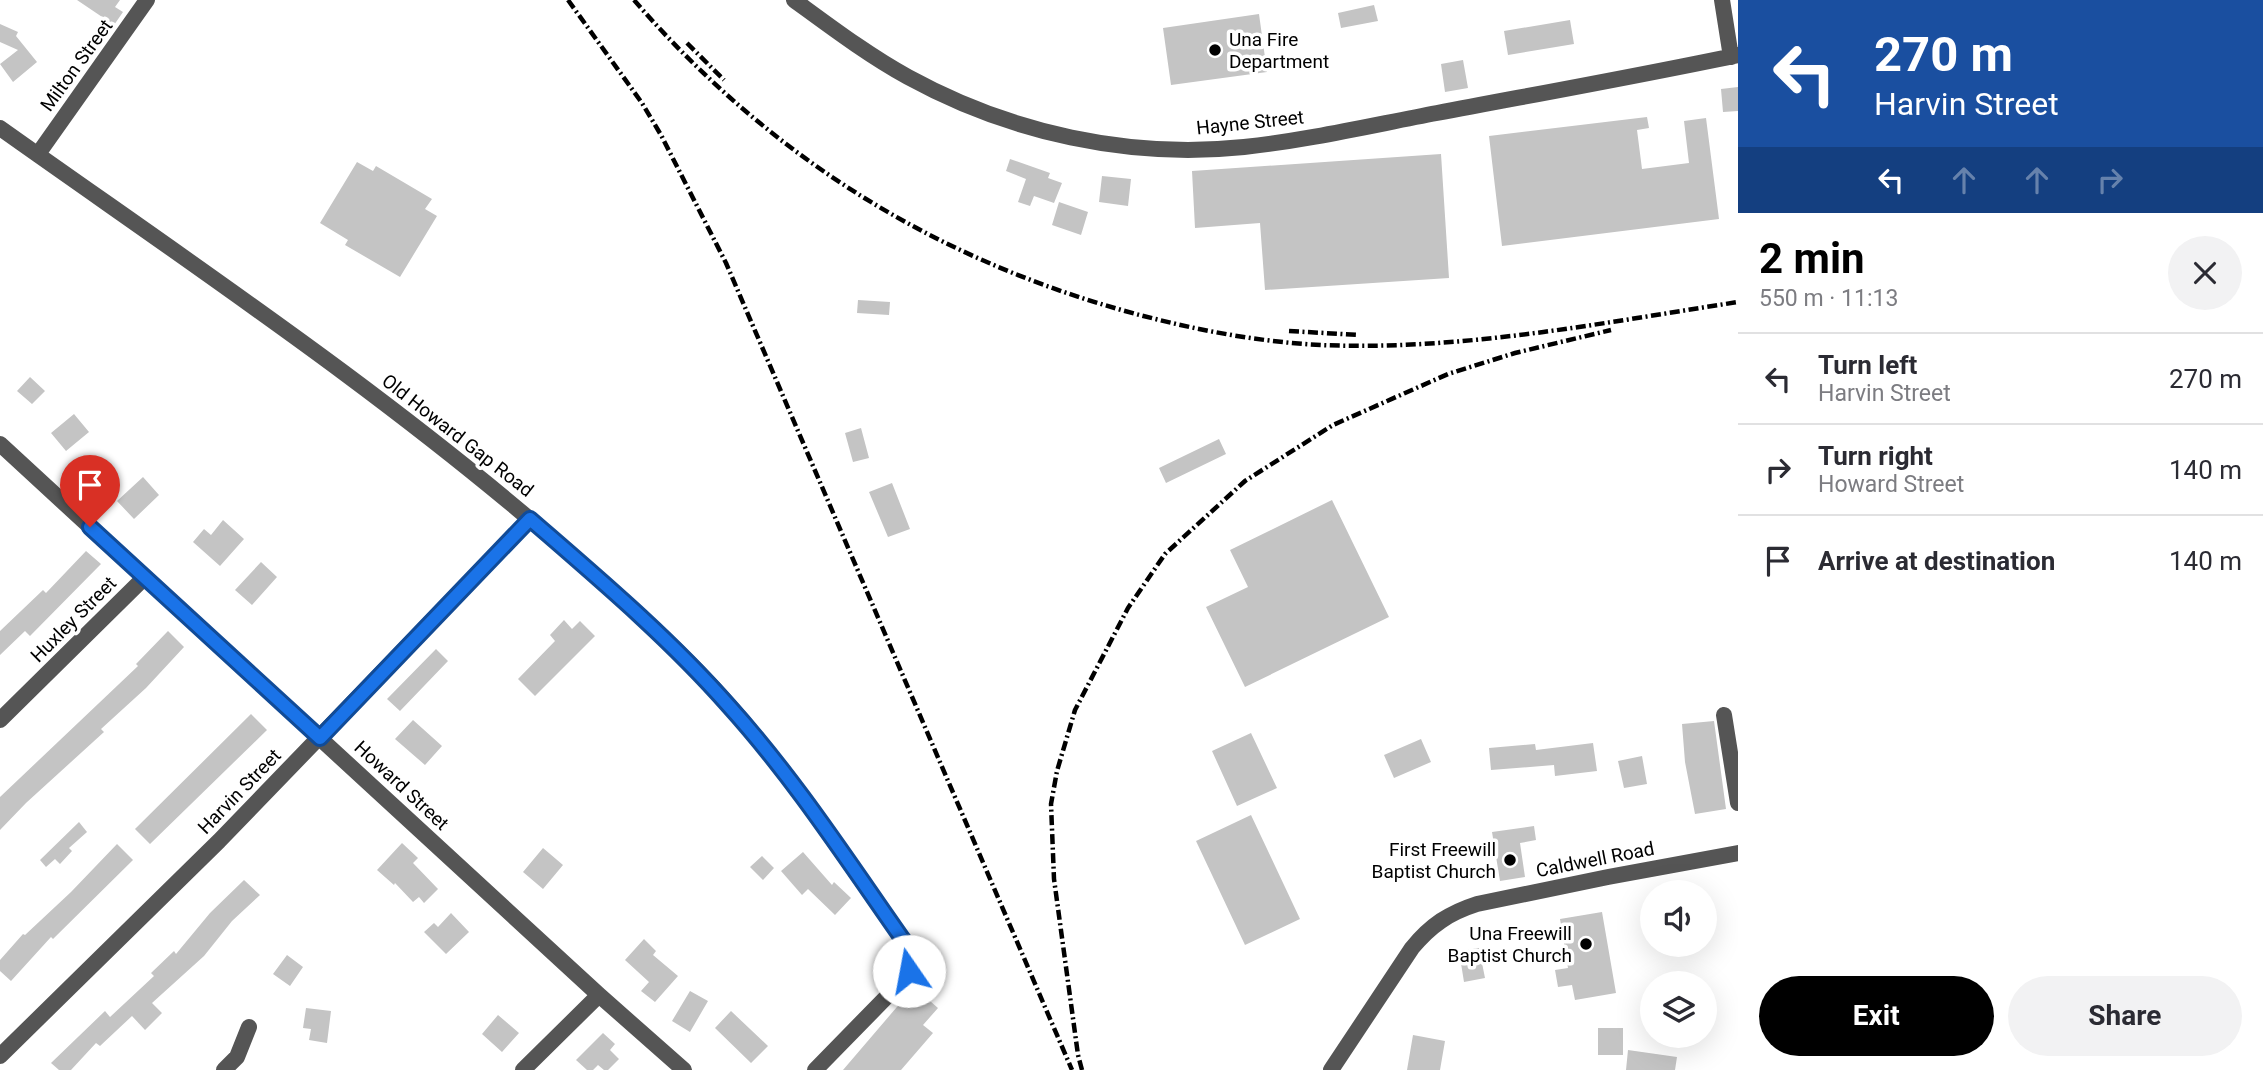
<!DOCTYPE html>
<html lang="en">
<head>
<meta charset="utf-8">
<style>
  body { margin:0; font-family:Roboto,sans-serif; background:#f2f2f3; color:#2b2b33; height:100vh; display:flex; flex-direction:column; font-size:26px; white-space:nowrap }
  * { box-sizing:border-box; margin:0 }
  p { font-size:23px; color:#7c7c81 }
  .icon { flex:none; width:38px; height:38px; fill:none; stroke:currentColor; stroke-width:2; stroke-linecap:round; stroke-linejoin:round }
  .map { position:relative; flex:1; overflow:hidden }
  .side { display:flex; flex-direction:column; background:#fff; width:525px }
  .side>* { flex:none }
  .hud { background:#1a4fa0; color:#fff; overflow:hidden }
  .controls { position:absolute; left:1640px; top:880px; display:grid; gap:14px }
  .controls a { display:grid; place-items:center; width:77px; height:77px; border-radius:50%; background:#fff; box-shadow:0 7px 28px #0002; font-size:35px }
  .pin { position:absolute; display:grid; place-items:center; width:60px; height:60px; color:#fff; margin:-72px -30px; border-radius:50% 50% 50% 0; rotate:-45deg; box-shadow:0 0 7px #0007 }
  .pin .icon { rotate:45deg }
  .me { position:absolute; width:77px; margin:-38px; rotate:348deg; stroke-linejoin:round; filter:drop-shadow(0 0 5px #0008) }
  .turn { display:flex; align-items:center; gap:24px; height:147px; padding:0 21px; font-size:32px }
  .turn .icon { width:91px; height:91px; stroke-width:2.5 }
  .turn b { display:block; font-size:49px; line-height:60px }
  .lanes { display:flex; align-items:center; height:66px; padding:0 21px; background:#0003; justify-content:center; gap:35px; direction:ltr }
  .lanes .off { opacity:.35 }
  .round { display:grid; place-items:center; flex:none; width:74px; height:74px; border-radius:37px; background:#f2f2f3 }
  .headline { display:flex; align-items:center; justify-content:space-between; height:119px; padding:0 21px }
  h1 { font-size:42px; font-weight:700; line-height:52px; color:#000 }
  .action { display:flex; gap:14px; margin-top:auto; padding:14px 21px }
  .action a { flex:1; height:80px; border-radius:42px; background:#000; color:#fff; font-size:28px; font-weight:700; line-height:80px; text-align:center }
  .action a+a { background:#f2f2f3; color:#2b2b33 }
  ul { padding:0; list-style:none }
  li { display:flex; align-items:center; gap:21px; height:91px; padding:0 21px; border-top:2px solid #e1e1e2 }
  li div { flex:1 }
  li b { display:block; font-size:26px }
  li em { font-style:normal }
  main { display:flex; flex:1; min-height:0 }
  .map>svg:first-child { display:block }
  .building { fill:#c4c4c4 }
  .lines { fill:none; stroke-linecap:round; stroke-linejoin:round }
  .minor { stroke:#555; stroke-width:16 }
  .rail { stroke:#000; stroke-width:4.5; stroke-dasharray:10 3.5 2 3.5; stroke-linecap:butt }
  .route-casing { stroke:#114b97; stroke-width:18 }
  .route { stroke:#1a73e8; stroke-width:12 }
  .poi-dot { fill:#000; stroke:#fff; stroke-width:2.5 }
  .labels { text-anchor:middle; stroke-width:7; stroke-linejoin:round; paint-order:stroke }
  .poi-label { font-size:19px; fill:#000; stroke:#fff; text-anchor:end }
  .street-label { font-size:19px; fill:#000; stroke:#fff }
</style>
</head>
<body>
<main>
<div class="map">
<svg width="1738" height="1070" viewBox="0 0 1738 1070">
  <rect width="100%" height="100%" fill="#fff"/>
  <path class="building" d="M77 0H120L115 7 123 12 114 25Z
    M1374 5 1378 21 1341 28 1338 13Z
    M1259 14 1267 72 1171 85 1163 28Z
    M1570 20 1574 44 1508 55 1504 31Z
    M0 24 18 32 16 36 37 62 13 82 0 64 18 50 0 42Z
    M1463 60 1468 88 1445 92 1441 64Z
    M1738 87V111L1723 112 1721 89Z
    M1647 117 1649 128 1637 130 1642 169 1689 163 1684 121 1706 118 1719 219 1502 246 1489 136Z
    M1441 154 1449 278 1265 290 1260 223 1195 228 1192 171Z
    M1010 159 1050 173 1048 178 1062 183 1054 203 1034 196 1030 206 1018 202 1026 179 1006 171Z
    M357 162 373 171 376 166 432 199 425 209 437 216 400 277 345 245 348 240 320 223Z
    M1102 176 1131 179 1128 206 1099 202Z
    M1059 202 1088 212 1081 235 1052 225Z
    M858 300 890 302 889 315 857 313Z
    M30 377 45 391 32 404 17 391Z
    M74 414 89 432 66 451 51 433Z
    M861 428 869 458 853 462 845 433Z
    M1219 439 1226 454 1166 483 1159 468Z
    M143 477 159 495 134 519 117 501Z
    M892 483 910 529 888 537 869 492Z
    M1332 500 1389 617 1245 687 1206 607 1248 587 1230 550Z
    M223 520 244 539 220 566 193 542 204 529 211 535Z
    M86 551 101 564 30 636 25 631 0 655V631L43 590 46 593Z
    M261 562 277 577 252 605 235 590Z
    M564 620 572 629 580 621 595 636 535 696 518 679 555 641 550 635Z
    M168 631 184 647 146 688 101 729 104 732 26 803 0 830V797L138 666 136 664Z
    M436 649 448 661 400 711 387 699Z
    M251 714 267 730 150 844 135 829Z
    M413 720 442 746 425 765 395 739Z
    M1714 721 1726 809 1695 814 1685 762 1682 724Z
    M1251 733 1277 788 1237 806 1212 751Z
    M1421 739 1431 762 1394 778 1384 755Z
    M1593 743 1597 771 1555 776 1554 765 1491 770 1489 748 1535 744 1536 750Z
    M1642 756 1647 784 1624 788 1618 761Z
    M1251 815 1300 919 1245 945 1196 841Z
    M79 822 87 832 69 848 72 851 60 864 55 859 46 867 40 860Z
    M1534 826 1536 840 1520 843 1525 877 1500 881 1492 832Z
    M402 843 418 858 413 863 438 889 424 903 419 897 413 902 395 883 394 885 377 870Z
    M117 844 133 860 53 939 51 937 11 981 0 971V960L23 934 25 935 71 892Z
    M543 848 563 865 543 889 523 872Z
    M803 852 832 885 834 882 851 898 835 915 808 889 802 895 781 871Z
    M762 856 774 868 763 880 750 867Z
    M244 880 260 895 232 921 204 956 152 1003 162 1013 145 1030 132 1016 100 1046 96 1043 71 1070H59L51 1063 105 1011 110 1017 154 976 151 973 174 951 176 954 210 913Z
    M1602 912 1616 993 1575 1000 1572 985 1558 987 1555 970 1568 968 1560 919Z
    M451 913 469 932 446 954 424 932 434 923 438 927Z
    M644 939 656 951 653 955 678 976 655 1002 641 991 649 982 625 960Z
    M1479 948 1485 978 1464 982 1459 951Z
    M287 955 303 967 290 986 273 974Z
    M914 987 938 1008 923 1025 933 1033 901 1070H843Z
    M690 991 708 1001 690 1032 672 1021Z
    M306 1008 331 1011 327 1043 309 1040 311 1029 303 1028Z
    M731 1011 768 1046 751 1063 715 1028Z
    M498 1015 519 1033 502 1052 482 1034Z
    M1598 1028H1623V1055H1598Z
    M603 1033 615 1044 610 1050 619 1059 608 1070H604L598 1065 593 1070H587L576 1060Z
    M1413 1035 1445 1041 1440 1070H1407Z
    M1628 1050 1677 1057 1675 1070H1626Z"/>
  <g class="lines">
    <path class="minor" d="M794 0C831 27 868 55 908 77 1010 133 1129 159 1244 147 1309 140 1373 125 1437 113 1537 94 1638 76 1738 55
      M1722 0 1731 57
      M0 128C193 265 390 396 569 553 624 601 681 650 730 706 795 780 848 863 906 944 912 956 912 965 906 977L815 1070
      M38 154 147 0
      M0 444 599 995 684 1070
      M1724 715 1738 803
      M0 720 145 577
      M0 1056 219 841 530 519
      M224 1070 237 1057 249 1027
      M523 1070 599 995
      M1331 1070 1412 948C1431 925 1449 913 1477 904L1608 877 1738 853"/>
    <path class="rail" d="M568 0 642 103 661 135 726 263 1072 1070
      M634 0C770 157 935 260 1136 314 1196 330 1259 342 1321 345 1461 351 1601 323 1738 302
      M687 43 724 80
      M1289 331 1359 335
      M1082 1070 1078 1055 1054 879 1051 804 1057 771 1075 710 1128 608 1165 554 1245 481 1333 425 1448 374 1515 353 1611 330"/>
  </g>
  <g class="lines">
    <g class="route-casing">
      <path id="route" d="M90 527 320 738 530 519C598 578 668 637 728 705 795 779 849 863 906 944L911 957 909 971"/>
    </g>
    <use href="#route" class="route"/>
  </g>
  <g class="poi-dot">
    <circle cx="1215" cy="50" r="7"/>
    <circle cx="1510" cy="860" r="7"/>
    <circle cx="1586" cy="944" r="7"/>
  </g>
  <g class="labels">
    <g class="poi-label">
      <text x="1229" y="46" text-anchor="start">Una Fire<tspan x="1229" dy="22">Department</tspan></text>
      <text x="1496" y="856">First Freewill<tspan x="1496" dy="22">Baptist Church</tspan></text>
      <text x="1572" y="940">Una Freewill<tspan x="1572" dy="22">Baptist Church</tspan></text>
    </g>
    <g class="street-label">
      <text transform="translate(76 65) rotate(-54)" y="7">Milton Street</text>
      <text transform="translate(1250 122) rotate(-6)" y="7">Hayne Street</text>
      <text transform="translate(458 435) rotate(38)" y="7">Old Howard Gap Road</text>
      <text transform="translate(73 619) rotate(-45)" y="7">Huxley Street</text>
      <text transform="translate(402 785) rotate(43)" y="7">Howard Street</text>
      <text transform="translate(239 791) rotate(-46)" y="7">Harvin Street</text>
      <text transform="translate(1595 859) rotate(-11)" y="7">Caldwell Road</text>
    </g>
  </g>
</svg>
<div class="controls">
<a><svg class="icon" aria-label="sound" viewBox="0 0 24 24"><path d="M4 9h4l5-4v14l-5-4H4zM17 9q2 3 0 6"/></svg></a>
<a><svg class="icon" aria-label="layers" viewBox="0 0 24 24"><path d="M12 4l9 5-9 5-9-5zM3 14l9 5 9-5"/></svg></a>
</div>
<div class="pin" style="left:90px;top:527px;background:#d93025"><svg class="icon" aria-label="arrive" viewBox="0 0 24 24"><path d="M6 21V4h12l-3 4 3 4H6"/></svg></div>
<svg class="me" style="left:909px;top:971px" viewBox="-20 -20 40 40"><circle r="19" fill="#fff"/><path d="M0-13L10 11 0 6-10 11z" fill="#1a73e8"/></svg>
</div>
<section class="side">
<div class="hud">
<div class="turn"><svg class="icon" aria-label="left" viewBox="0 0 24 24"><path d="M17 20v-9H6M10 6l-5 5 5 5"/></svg><div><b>270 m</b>Harvin Street</div></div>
<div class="lanes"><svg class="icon" aria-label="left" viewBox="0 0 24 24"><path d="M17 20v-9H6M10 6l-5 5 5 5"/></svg><svg class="icon off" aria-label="ahead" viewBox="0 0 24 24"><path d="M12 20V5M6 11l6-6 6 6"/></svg><svg class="icon off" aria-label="ahead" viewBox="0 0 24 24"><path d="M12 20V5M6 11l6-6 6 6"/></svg><svg class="icon off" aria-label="right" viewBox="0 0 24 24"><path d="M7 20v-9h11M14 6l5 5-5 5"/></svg></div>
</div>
<div class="headline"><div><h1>2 min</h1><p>550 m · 11:13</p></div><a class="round"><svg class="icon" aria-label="close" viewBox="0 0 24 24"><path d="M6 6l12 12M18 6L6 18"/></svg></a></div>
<ul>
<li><svg class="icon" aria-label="left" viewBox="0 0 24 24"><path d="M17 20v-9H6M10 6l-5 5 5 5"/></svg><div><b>Turn left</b><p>Harvin Street</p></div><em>270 m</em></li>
<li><svg class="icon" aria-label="right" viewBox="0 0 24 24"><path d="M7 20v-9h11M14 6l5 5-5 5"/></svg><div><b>Turn right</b><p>Howard Street</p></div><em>140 m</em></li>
<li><svg class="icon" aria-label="arrive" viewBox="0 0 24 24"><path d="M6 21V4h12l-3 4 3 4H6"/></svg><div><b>Arrive at destination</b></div><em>140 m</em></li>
</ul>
<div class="action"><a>Exit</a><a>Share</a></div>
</section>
</main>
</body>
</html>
